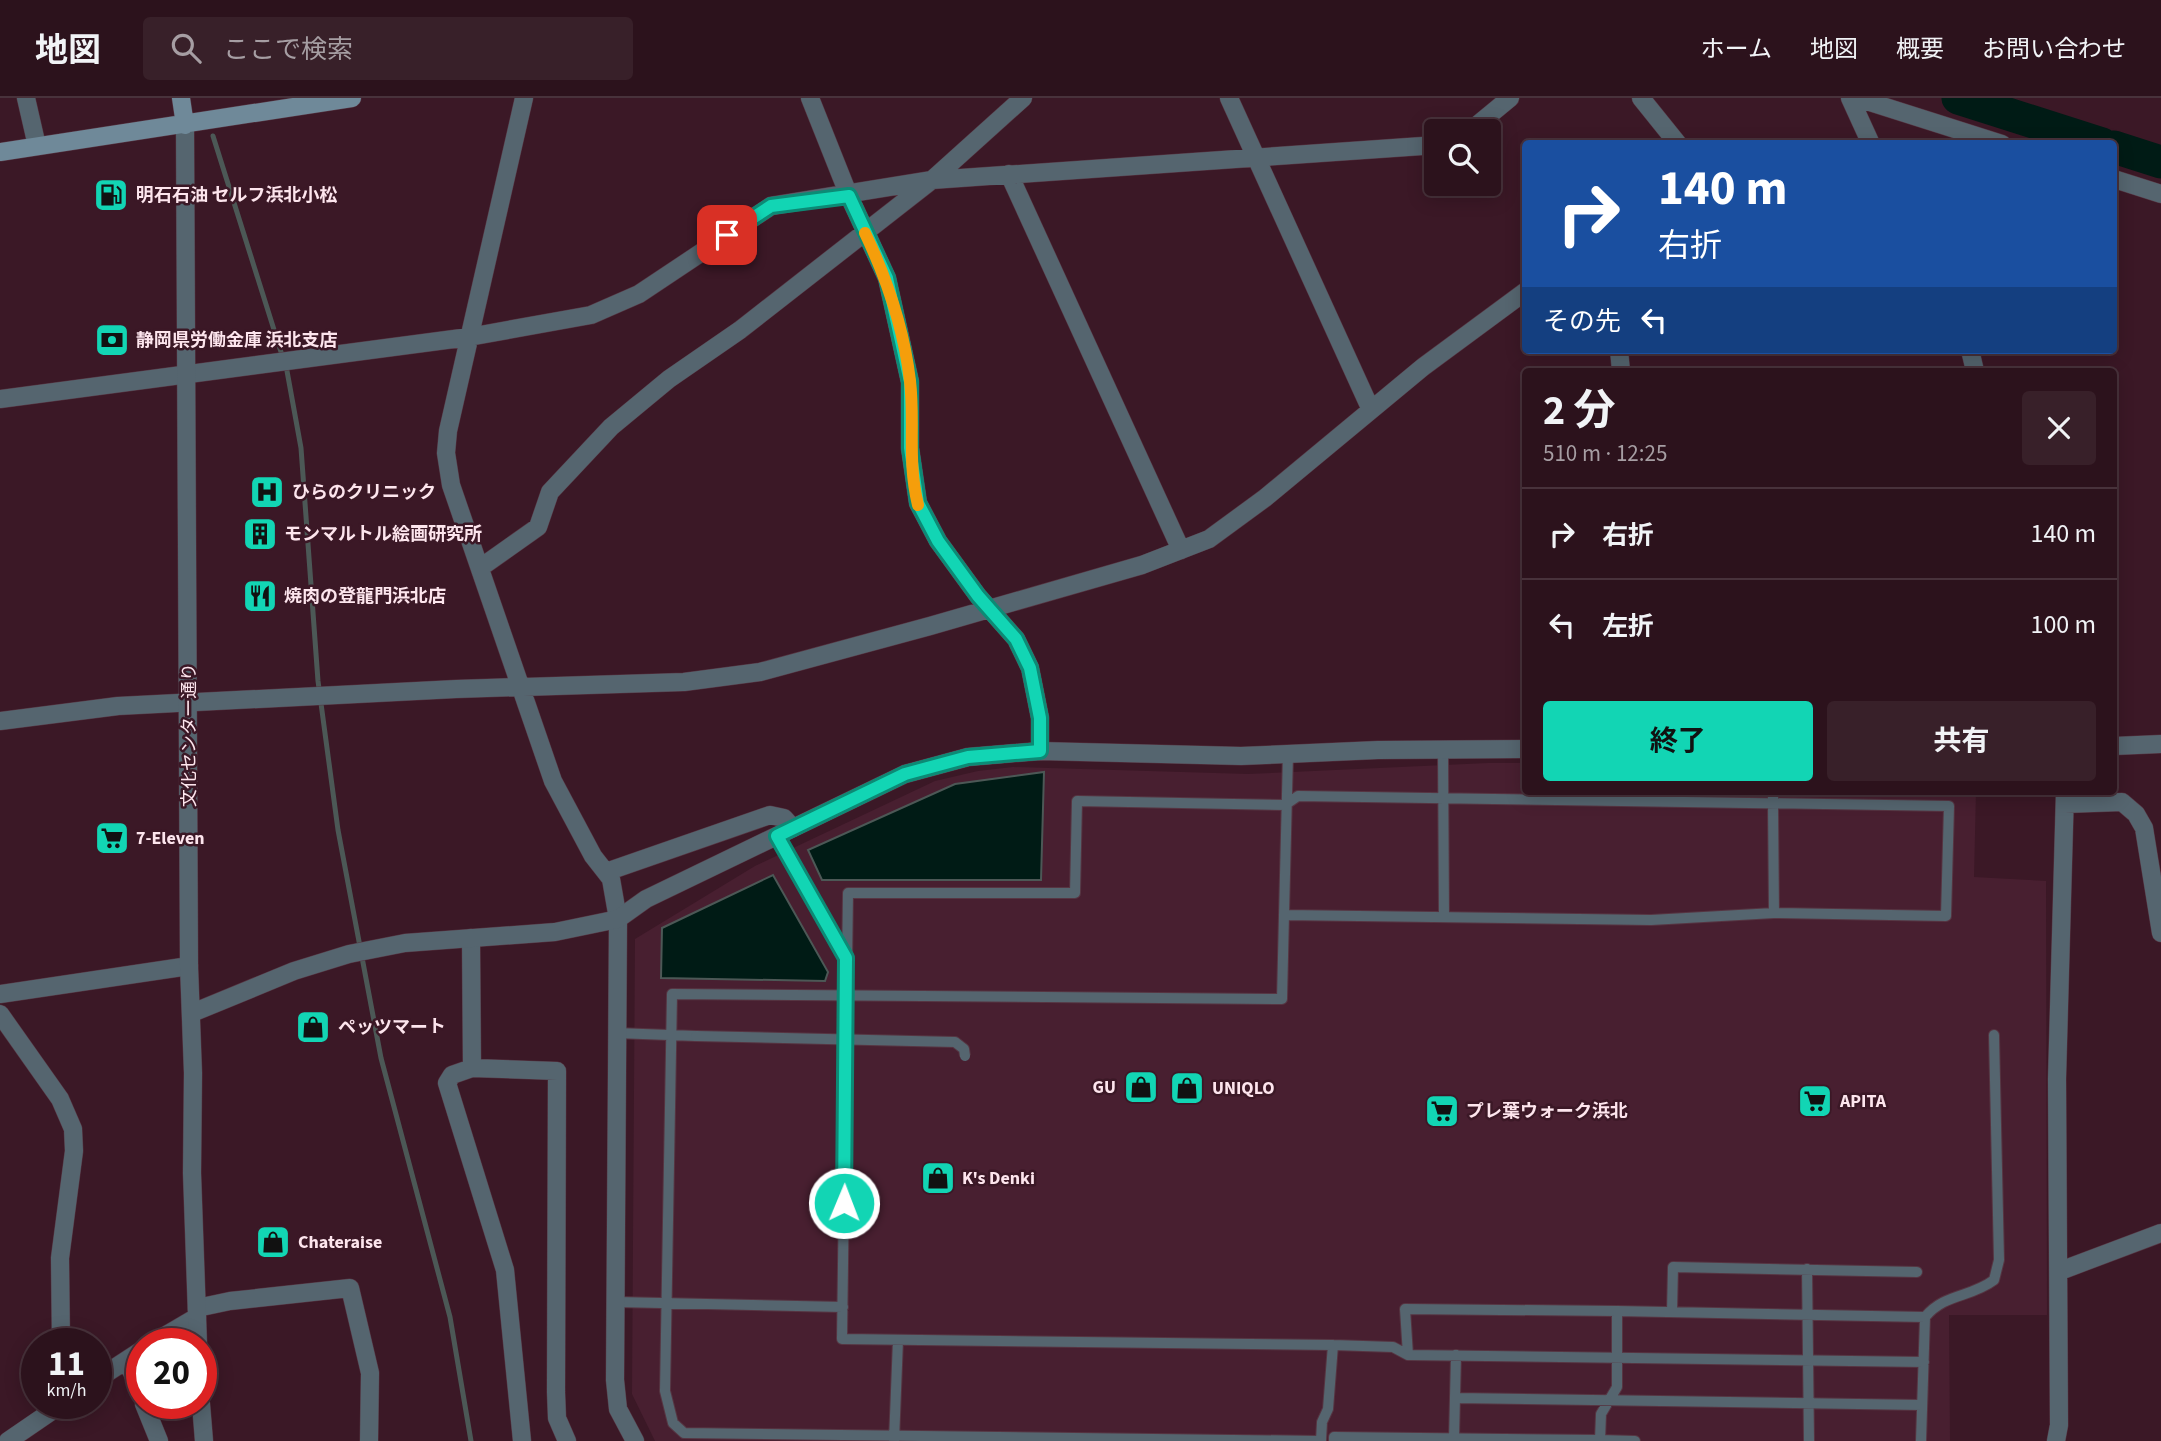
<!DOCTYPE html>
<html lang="ja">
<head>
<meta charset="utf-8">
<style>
  body { margin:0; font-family:"Source Sans 3","Noto Sans JP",sans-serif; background:#382029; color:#f1f3f6; height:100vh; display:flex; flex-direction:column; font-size:26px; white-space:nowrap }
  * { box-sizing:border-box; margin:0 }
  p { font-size:23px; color:#a69ea3 }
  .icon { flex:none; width:38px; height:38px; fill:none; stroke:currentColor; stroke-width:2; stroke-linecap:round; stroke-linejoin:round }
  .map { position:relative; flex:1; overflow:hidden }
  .details { position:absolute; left:1522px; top:270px; width:595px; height:427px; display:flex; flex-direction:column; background:#2c121c; border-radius:7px; box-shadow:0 4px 18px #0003,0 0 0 2px #48323b }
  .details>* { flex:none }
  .hud { position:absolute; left:1522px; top:42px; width:595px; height:214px; border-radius:7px; box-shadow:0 4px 18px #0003,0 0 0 2px #48323b; background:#1a4fa0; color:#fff; overflow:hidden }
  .controls { position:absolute; left:1424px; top:21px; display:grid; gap:14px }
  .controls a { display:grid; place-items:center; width:77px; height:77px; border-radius:7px; background:#2c121c; box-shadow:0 4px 18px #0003,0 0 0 2px #48323b; font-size:35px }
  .speed { position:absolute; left:21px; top:1230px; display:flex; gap:14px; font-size:35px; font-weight:700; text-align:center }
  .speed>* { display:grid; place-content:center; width:91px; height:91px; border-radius:50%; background:#2c121c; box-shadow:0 4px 18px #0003,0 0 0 2px #48323b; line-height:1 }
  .speed small { font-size:18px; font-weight:400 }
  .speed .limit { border:10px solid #d22; background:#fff; color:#111 }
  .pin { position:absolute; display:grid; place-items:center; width:60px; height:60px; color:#fff; margin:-30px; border-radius:14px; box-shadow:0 4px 10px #0006 }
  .me { position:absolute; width:77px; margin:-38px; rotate:1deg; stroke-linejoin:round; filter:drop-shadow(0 0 5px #0008) }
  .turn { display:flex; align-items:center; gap:24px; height:147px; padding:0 21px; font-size:32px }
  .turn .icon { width:91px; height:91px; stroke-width:2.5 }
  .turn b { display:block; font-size:49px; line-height:60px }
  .then { display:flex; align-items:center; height:66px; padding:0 21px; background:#0003; gap:14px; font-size:26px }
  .round { display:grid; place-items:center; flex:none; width:74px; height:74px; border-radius:7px; background:#382029 }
  .headline { display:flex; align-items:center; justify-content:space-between; height:119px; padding:0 21px }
  h1 { font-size:42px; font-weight:700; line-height:52px }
  .cta { display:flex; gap:14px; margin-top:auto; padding:14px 21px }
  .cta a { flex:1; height:80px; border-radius:7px; background:#12d5b4; color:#111; font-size:28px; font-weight:700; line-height:80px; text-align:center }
  .cta a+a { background:#382029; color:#f1f3f6 }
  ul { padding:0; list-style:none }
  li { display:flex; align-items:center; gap:21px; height:91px; padding:0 21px; border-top:2px solid #48323b }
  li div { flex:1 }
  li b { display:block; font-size:26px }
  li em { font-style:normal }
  header { display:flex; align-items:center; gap:42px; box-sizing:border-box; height:98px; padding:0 35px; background:#2c121c; border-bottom:2px solid #48323b }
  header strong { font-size:33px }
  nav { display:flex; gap:38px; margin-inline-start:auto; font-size:24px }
  .search { width:490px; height:63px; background:#382029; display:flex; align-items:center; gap:18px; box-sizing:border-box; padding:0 24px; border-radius:7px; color:#a69ea3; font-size:26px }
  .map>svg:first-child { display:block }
  .built { fill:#481f30 }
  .water { fill:#001b15; stroke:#4c5856; stroke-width:2 }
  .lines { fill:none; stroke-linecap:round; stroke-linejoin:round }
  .stream { stroke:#4c5856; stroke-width:5 }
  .river { stroke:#001b15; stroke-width:33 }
  .service-casing { stroke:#563542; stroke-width:12 }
  .minor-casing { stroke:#563542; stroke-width:19 }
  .tertiary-casing { stroke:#563542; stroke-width:19 }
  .secondary-casing { stroke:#563542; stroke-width:19 }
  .service { stroke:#55656f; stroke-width:10 }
  .minor { stroke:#55656f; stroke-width:18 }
  .tertiary { stroke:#55656f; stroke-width:18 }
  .secondary { stroke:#6f8999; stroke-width:18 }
  .service-bridge-casing { stroke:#563542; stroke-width:12; stroke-linecap:butt }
  .service-bridge { stroke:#55656f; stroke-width:10 }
  .route-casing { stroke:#0c8a75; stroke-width:18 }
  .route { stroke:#12d5b4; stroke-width:12 }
  .slow { stroke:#f59e0b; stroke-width:12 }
  .labels { text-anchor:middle; stroke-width:5; stroke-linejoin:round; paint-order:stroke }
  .poi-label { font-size:18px; font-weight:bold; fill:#fde5ed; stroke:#3b1826; text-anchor:start }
  .street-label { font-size:18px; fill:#fde5ed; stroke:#3b1826 }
</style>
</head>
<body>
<header>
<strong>地図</strong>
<div class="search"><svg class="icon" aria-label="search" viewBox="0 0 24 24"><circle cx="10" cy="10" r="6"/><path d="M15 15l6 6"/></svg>ここで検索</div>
<nav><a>ホーム</a><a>地図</a><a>概要</a><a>お問い合わせ</a></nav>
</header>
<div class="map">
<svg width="2161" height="1343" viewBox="0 0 2161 1343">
  <rect width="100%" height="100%" fill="#3b1826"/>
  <path class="built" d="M1488 665H1526V693H1976L1974 779 2046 783 2047 1217H1949L1950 1343H655L632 1296 635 841 755 768 935 683 978 673 1013 669 1248 676Z"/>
  <path class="water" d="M1044 674 1041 782H822L808 752 955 686Z
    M773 777 828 874 825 883 661 880 662 830Z"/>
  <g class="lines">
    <path class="stream" d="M213 38 287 273 301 350 318 583 338 732 381 960 450 1219 471 1343"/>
    <path class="river" d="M1958 0 2102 46
      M2114 49 2161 64"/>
    <g class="service-casing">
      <path id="service" d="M1443 651 1444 819
        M1773 693V706L1774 815 1651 822 1284 817 1282 901 672 896 665 1293 673 1325 684 1335 1321 1343 1322 1324 1328 1311 1333 1247 842 1241 848 795H1075L1077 703 1285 707 1298 698 1949 708 1946 818 1774 815
        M777 738 845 858
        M1284 817 1288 656
        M616 935 696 938
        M1807 1171 1809 1343
        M616 1204 843 1209
        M1617 1213 1925 1219
        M1672 1214 1673 1169 1917 1174
        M1333 1247 1393 1249 1408 1257 1924 1264
        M1455 1300 1922 1307
        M1454 1341 1456 1257
        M1600 1342 1635 1343
        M894 1343 898 1242
        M1334 1343V1339L1600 1342 1601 1316 1617 1289V1213L1405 1211 1408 1257
        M1921 1343 1925 1219C1945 1195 1970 1200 1994 1182L1999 1162 1994 937"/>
    </g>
    <g class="minor-casing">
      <path id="minor" d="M26 0 37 48
        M524 0 448 333 446 355 451 387 553 683 593 758 611 781 618 821 615 1282 618 1311 635 1343
        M810 0 849 98 887 180 910 284V350L918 405 938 443 978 498 1016 541 1030 570 1040 620V653
        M1229 0 1371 312
        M1641 0 1678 46
        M1850 0 1871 46
        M1857 0 2002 46
        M1470 33 1510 0
        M1009 76 1181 452
        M2114 81 2161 96
        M1619 252 1621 273
        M1970 252 1975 273
        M0 301 469 239 591 217 639 196 771 108 932 82 1437 47
        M480 470 538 429 550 394 611 329 669 281 740 232 932 82 1023 0
        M0 623 118 608 456 591 684 584 760 574 930 528 1142 467 1209 441 1265 400 1423 269 1526 193
        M2065 706 2122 704 2136 716 2144 730 2161 835
        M606 774 770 717 784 720 793 730
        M471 840 472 970
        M0 896 189 868
        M0 916 60 1001 73 1031 74 1053 60 1160 61 1246
        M2060 1173 2161 1135
        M197 1210 230 1203 350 1190 370 1275 369 1343
        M151 1246 197 1219
        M127 1262 142 1299
        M96 1282 142 1252
        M144 1306 159 1343
        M8 1343 62 1306
        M522 1343 505 1172 447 985 452 977 472 970 557 973 556 1294 557 1320 567 1343
        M2056 1343 2059 1327 2057 981 2065 693"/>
    </g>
    <g class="tertiary-casing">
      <path id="tertiary" d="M185 27 189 868 193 975 192 1075 198 1246
        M2114 648 2161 646
        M192 915 294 873 349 856 405 845 555 834 618 821 646 801 905 676 968 659 1040 653 1241 658 1378 652 1526 651
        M201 1306 204 1343"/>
    </g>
    <g class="secondary-casing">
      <path id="secondary" d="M181 0 185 27
        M0 54 352 0"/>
    </g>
    <use href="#service" class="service"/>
    <use href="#minor" class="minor"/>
    <use href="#tertiary" class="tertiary"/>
    <use href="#secondary" class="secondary"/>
    <g class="service-bridge-casing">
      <path id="service-bridge" d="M696 938 955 944 964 951 965 958"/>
    </g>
    <use href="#service-bridge" class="service-bridge"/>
  </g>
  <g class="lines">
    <g class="route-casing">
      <path id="route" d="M727 137 771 108 849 98 887 180 910 284V350L918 405 938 443 978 498 1016 541 1030 570 1040 620V653L968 659 905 676 777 738 846 860 844 1105"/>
    </g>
    <use href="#route" class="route"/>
    <path class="slow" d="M865 135C887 181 904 232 910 283 915 325 907 362 918 407"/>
  </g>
  <defs>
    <g id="fuel-square" transform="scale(1.75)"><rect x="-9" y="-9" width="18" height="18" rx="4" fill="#12d5b4" stroke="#3b1826"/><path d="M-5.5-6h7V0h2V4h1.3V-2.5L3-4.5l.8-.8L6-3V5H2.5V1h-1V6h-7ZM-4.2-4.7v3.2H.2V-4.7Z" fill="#111"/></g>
    <g id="bank-square" transform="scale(1.75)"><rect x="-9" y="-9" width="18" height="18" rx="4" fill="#12d5b4" stroke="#3b1826"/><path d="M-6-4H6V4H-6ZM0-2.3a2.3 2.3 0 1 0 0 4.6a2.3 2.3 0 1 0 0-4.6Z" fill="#111"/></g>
    <g id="hospital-square" transform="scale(1.75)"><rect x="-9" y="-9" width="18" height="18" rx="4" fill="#12d5b4" stroke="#3b1826"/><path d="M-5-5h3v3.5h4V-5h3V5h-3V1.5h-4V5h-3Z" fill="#111"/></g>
    <g id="building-square" transform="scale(1.75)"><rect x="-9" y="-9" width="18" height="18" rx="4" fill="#12d5b4" stroke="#3b1826"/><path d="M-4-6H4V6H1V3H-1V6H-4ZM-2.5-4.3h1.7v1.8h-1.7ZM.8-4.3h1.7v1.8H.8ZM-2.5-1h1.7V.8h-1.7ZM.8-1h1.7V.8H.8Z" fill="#111"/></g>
    <g id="restaurant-square" transform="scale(1.75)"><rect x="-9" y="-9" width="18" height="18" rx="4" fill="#12d5b4" stroke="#3b1826"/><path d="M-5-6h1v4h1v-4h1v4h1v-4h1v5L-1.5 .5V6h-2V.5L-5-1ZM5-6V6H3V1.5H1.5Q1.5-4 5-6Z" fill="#111"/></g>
    <g id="supermarket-square" transform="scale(1.75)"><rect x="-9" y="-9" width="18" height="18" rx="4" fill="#12d5b4" stroke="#3b1826"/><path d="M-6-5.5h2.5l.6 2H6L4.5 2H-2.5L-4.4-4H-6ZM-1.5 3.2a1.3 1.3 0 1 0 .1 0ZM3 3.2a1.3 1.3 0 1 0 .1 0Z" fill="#111"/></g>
    <g id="shop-square" transform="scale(1.75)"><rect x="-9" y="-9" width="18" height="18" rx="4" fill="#12d5b4" stroke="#3b1826"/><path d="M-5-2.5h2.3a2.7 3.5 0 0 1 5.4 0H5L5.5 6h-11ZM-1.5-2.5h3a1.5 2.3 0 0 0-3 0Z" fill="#111"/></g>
  </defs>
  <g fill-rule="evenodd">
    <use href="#fuel-square" x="111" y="97"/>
    <use href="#bank-square" x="112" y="242"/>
    <use href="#hospital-square" x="267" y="394"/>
    <use href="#building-square" x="260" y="436"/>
    <use href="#restaurant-square" x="260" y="498"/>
    <use href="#supermarket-square" x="112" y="740"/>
    <use href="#shop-square" x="313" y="929"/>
    <use href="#shop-square" x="1141" y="989"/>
    <use href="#shop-square" x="1187" y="990"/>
    <use href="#supermarket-square" x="1815" y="1003"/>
    <use href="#supermarket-square" x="1442" y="1013"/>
    <use href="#shop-square" x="938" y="1080"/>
    <use href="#shop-square" x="273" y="1144"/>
  </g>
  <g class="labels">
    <g class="poi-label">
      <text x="136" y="103">明石石油 セルフ浜北小松</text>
      <text x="136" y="248">静岡県労働金庫 浜北支店</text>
      <text x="292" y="400">ひらのクリニック</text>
      <text x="284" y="442">モンマルトル絵画研究所</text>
      <text x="284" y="504">焼肉の登龍門浜北店</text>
      <text x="136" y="746">7-Eleven</text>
      <text x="338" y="935">ペッツマート</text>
      <text x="1116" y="995" text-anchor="end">GU</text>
      <text x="1212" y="996">UNIQLO</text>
      <text x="1840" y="1009">APITA</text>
      <text x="1466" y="1019">プレ葉ウォーク浜北</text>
      <text x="962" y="1086">K's Denki</text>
      <text x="298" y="1150">Chateraise</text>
    </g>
    <g class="street-label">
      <text transform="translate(189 637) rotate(-90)" y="6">文化センター通り</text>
    </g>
  </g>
</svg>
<div class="controls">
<a><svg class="icon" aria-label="search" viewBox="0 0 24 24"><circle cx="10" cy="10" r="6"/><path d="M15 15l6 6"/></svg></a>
</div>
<div class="speed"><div>11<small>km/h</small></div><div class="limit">20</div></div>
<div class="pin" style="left:727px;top:137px;background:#d93025"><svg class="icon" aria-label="arrive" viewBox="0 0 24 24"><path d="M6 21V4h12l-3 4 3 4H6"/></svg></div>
<svg class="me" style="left:844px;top:1105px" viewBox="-20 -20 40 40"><circle r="17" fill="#12d5b4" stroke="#fff" stroke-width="3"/><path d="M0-11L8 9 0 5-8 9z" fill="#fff"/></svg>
<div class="hud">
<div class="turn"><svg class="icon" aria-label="right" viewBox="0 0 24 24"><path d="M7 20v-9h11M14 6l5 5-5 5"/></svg><div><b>140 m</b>右折</div></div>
<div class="then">その先<svg class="icon" aria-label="left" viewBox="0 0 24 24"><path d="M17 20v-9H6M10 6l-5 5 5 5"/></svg></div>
</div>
<section class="details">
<div class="headline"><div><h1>2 分</h1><p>510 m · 12:25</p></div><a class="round"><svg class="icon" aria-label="close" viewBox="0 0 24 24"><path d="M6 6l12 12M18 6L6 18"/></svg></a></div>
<ul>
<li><svg class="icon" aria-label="right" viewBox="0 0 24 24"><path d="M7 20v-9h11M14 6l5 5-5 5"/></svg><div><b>右折</b></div><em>140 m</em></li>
<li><svg class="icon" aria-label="left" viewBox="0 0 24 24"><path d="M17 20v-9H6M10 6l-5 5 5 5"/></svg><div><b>左折</b></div><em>100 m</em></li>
</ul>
<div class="cta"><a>終了</a><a>共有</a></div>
</section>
</div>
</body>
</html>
